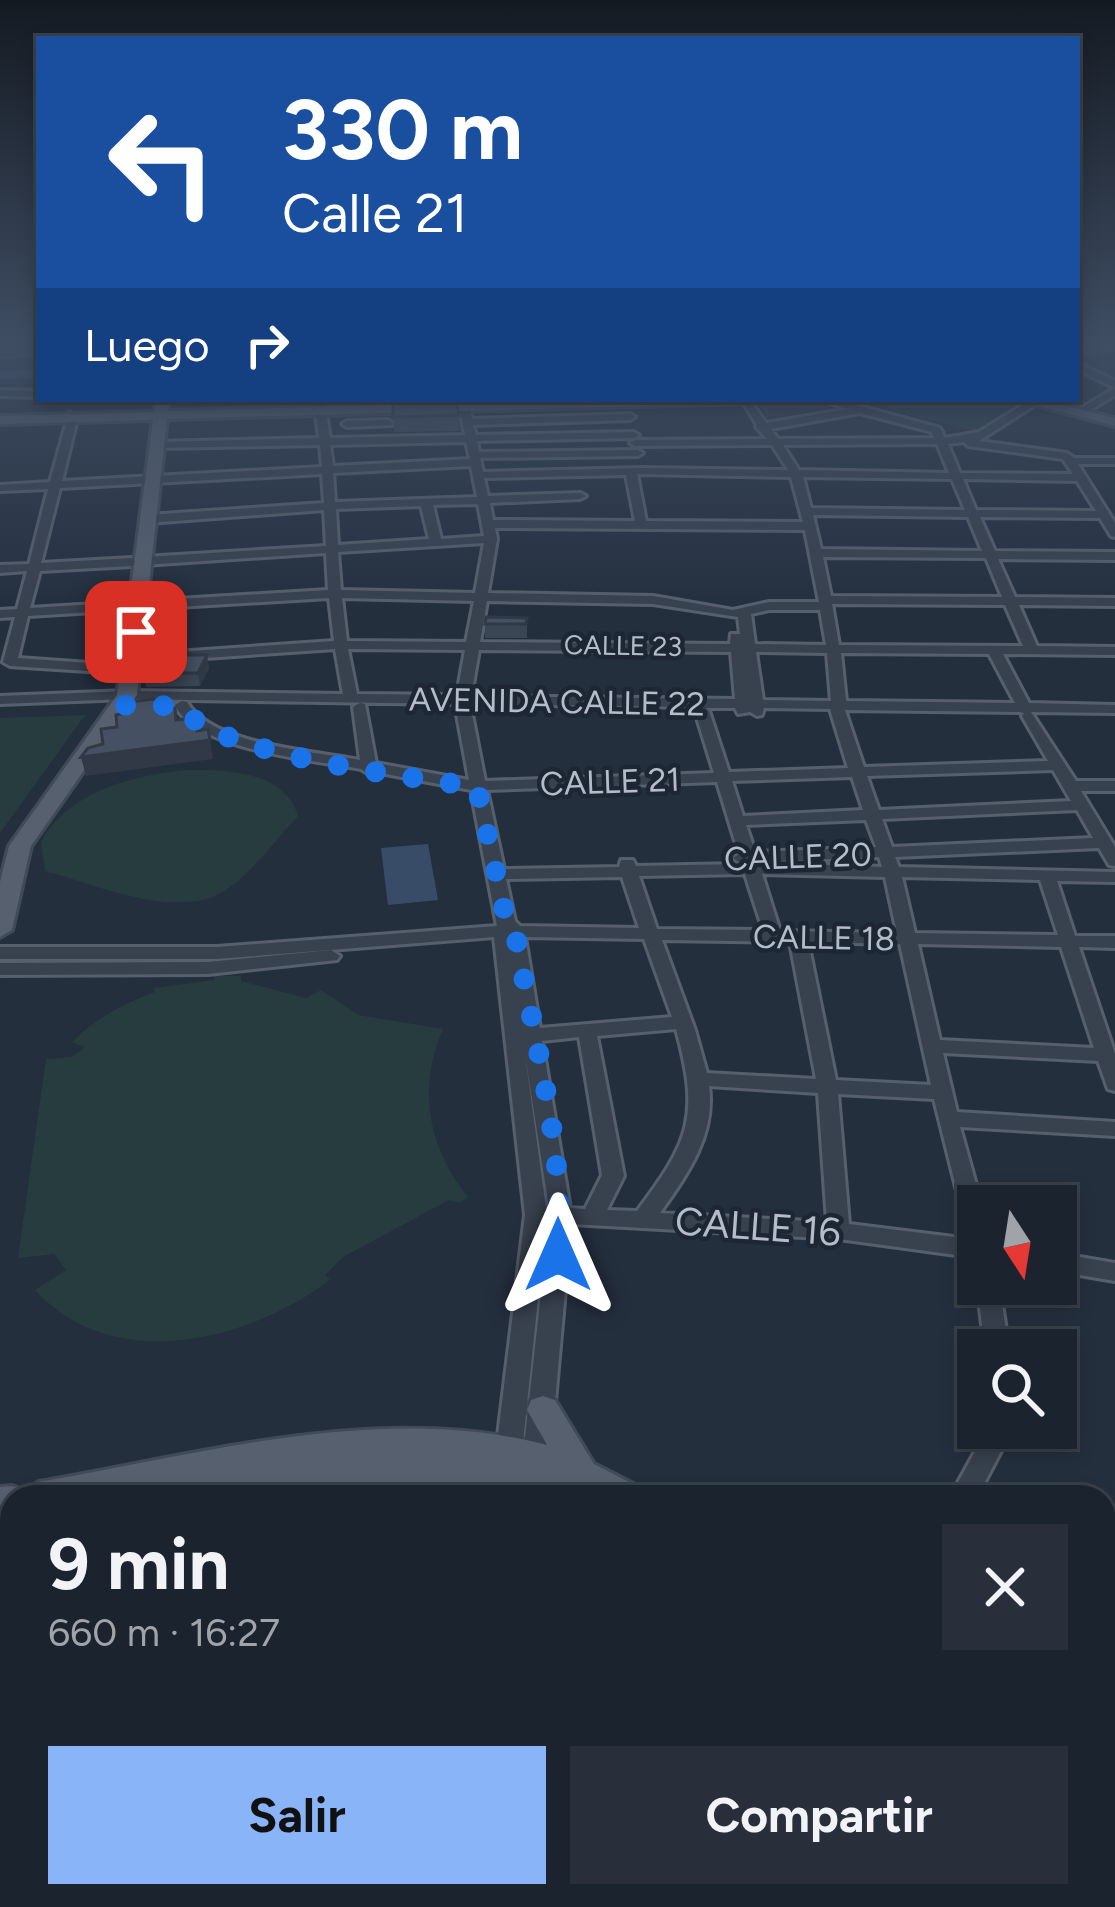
<!DOCTYPE html>
<html lang="es">
<head>
<meta charset="utf-8">
<style>
  body { margin:0; font-family:Figtree,sans-serif; background:#282f3a; color:#f1f3f6; height:100vh; display:flex; flex-direction:column; font-size:45px; white-space:nowrap }
  * { box-sizing:border-box; margin:0 }
  p { font-size:39px; color:#a0a4aa }
  .icon { flex:none; width:66px; height:66px; fill:none; stroke:currentColor; stroke-width:2; stroke-linecap:round; stroke-linejoin:round }
  .map { position:relative; flex:1; overflow:hidden }
  .sheet { position:absolute; left:0px; top:1485px; width:1116px; height:423px; display:flex; flex-direction:column; background:#1b232e; border-radius:36px 36px 0 0; box-shadow:0 6px 18px #0003,0 0 0 3px #39404a }
  .sheet>* { flex:none }
  .top-card { position:absolute; left:36px; top:36px; width:1044px; height:366px; border-radius:0px; box-shadow:0 6px 18px #0003,0 0 0 3px #39404a; background:#1a4fa0; color:#fff; overflow:hidden }
  .needle { width:78px; rotate:168deg }
  .fabs { position:absolute; left:957px; top:1185px; display:grid; gap:24px }
  .fabs a { display:grid; place-items:center; width:120px; height:120px; border-radius:0px; background:#1b232e; box-shadow:0 6px 18px #0003,0 0 0 3px #39404a; font-size:60px }
  .pin { position:absolute; display:grid; place-items:center; width:102px; height:102px; color:#fff; margin:-51px; border-radius:24px; box-shadow:0 6px 18px #0006 }
  .me { position:absolute; width:132px; margin:-66px; rotate:0deg; stroke-linejoin:round; filter:drop-shadow(0 0 9px #0008) }
  .turn { display:flex; align-items:center; gap:42px; height:252px; padding:0 48px; font-size:54px }
  .turn .icon { width:156px; height:156px; stroke-width:2.5 }
  .turn b { display:block; font-size:84px; line-height:102px }
  .then { display:flex; align-items:center; height:114px; padding:0 48px; background:#0003; gap:24px; font-size:45px }
  .round { display:grid; place-items:center; flex:none; width:126px; height:126px; border-radius:0px; background:#282f3a }
  .overview { display:flex; align-items:center; justify-content:space-between; height:204px; padding:0 48px }
  h1 { font-size:72px; font-weight:700; line-height:90px }
  .cta { display:flex; gap:24px; margin-top:auto; padding:24px 48px }
  .cta a { flex:1; height:138px; border-radius:0px; background:#8ab4f8; color:#111; font-size:48px; font-weight:700; line-height:138px; text-align:center }
  .cta a+a { background:#282f3a; color:#f1f3f6 }
  .map>svg:first-child { display:block }
  .green { fill:#263c3f }
  .water { fill:#394c67 }
  .lines { fill:none; stroke-linecap:round; stroke-linejoin:round }
  .river { fill:#394c67; fill-rule:evenodd }
  .minor-casing { stroke:#565f6c; stroke-width:6 }
  .major-casing { stroke:#414a57; stroke-width:6 }
  .minor { fill:#38414e; fill-rule:evenodd }
  .major { fill:#56606e; fill-rule:evenodd }
  .wall { fill:#3b4654 }
  .shaded-wall { fill:#303945 }
  .building { fill:#455162; stroke:#303945; stroke-width:3 }
  .route { stroke:#1a73e8; stroke-width:21; stroke-dasharray:0 37.8 }
  .labels { text-anchor:middle; stroke-width:9; stroke-linejoin:round; paint-order:stroke }
  .far-street-label { font-size:27px; fill:#b4bcc9; stroke:#1d2633 }
  .street-label { font-size:33px; fill:#b4bcc9; stroke:#1d2633 }
  .near-street-label { font-size:39px; fill:#b4bcc9; stroke:#1d2633 }
</style>
</head>
<body>
<div class="map">
<svg width="1115" height="1907" viewBox="0 0 1115 1907">
  <rect width="100%" height="100%" fill="#242f3e"/>
  <path class="green" d="M1009 399 1025 403 976 432 859 401Z
    M85 715 0 833V718Z
    M185 770C226 770 285 770 298 816 276 839 253 872 226 890 178 922 95 884 45 871L41 842C69 791 132 776 185 770Z
    M215 976H241V981L306 998 321 990 358 1015 443 1029C417 1088 428 1148 468 1197L460 1203 449 1200 343 1257 325 1275 330 1280C248 1341 114 1376 35 1290L66 1270 54 1254 18 1258 46 1059 72 1057 85 1047 72 1042C96 1018 123 1004 155 992L154 988 214 980Z"/>
  <path class="water" d="M428 844 438 900 388 905 381 848Z"/>
  <g class="lines">
    <path class="river" d="M39 370V378L0 379V371Z"/>
    <g class="minor-casing">
      <path id="minor" d="M39 347V353L0 356V350Z
        M1077 362 1115 381V388L1077 369Z
        M1115 388V395L1087 412 1078 410Z
        M0 390 39 391V397L0 396Z
        M314 399H324L330 438 465 435 459 404 464 401 469 404 472 419 630 414 635 417 630 420 473 425 476 435 634 432 639 435 634 438 477 441 479 452 638 450 643 453 638 456 480 458 483 472 641 468 788 470 772 445 635 446 630 443 635 440 767 439 756 427 757 425 741 399H749L766 423 848 409 817 399H834L940 428 945 438 979 432 1032 399H1044L979 441 1067 453 1074 458H1115V464H1078L1115 523V537L1111 536 1100 518 980 517 995 551 1115 552V560L998 559 1015 597 1115 598V606L1019 605 1037 646 1115 647V655L1003 654 1029 703 1115 705V713L1031 712 1076 781H1115V791H1081L1115 847V866L1109 865 1099 848 895 857 899 867 1115 872V882L1057 881 1075 936H1115V948L1079 947 1115 1054V1091L1108 1089 1098 1061 943 1053 957 1112 1115 1122V1136L960 1127 982 1206H978V1239L970 1237 967 1231 934 1099 838 1094 849 1224 978 1240V1258L839 1239 571 1224 550 1457 541 1470 527 1471 530 1479 526 1497H500L504 1479 496 1452 525 1215 494 937 217 959H0V947H217L497 926 471 790 375 772 369 774 361 769C315 760 195 750 175 705L182 701 187 702C211 745 314 751 360 760L353 707 360 703 365 704 376 763 469 780 455 704 127 699 0 704V696L127 691 343 694 335 649 132 663 125 659 132 655 334 641 329 598 28 616 18 658 118 665 125 669 118 673 10 666 3 662 15 617 0 618V610L17 609 27 571 0 573V565L29 564 48 489 0 491V485L50 482 69 413 78 415 62 481 322 467 320 445 155 448 150 445 155 442 319 438ZM860 413 932 432 934 438 778 439 771 429ZM466 442 470 459 333 466 330 445ZM964 442 968 446 1063 459 1073 474 960 473 948 444ZM937 444 949 473 799 470 783 445ZM471 466 477 497 335 502 333 473ZM322 474 324 503 148 515 142 519 148 523 324 510 326 546 144 557 138 561 144 565 326 553 328 590 30 608 40 571 132 566 138 562 132 558 41 563 60 488ZM637 474 791 477 803 522 646 521ZM626 475 635 521 493 520 490 503 580 499 586 496 580 493 488 496 484 478ZM803 477 952 479 965 510 811 508ZM963 479 1077 481 1096 511 976 510ZM478 504 484 536 441 539 433 505ZM421 506 429 539 338 545 336 509ZM813 515 968 517 982 551 821 549ZM495 528 805 530 819 602H769L733 610 653 596 488 593 497 539ZM484 543 475 593 341 590 338 552ZM823 557 986 558 1002 597 831 596ZM342 598 474 601 466 642 347 641ZM487 601 653 604 738 617 740 634H731L730 644 480 642ZM832 604 1005 605 1023 646 839 645ZM769 610H820L826 645 755 644 751 614ZM348 649 465 650 457 695 357 694ZM479 650 731 652 735 699 471 696ZM756 652 827 653 831 701 763 700ZM841 653 989 654 1015 703 846 701ZM470 704 699 707 695 711 714 773 485 781ZM706 708H735L738 714 750 712 757 716 762 715 764 708 830 709 848 768 729 772 709 711ZM845 710 1020 712 1024 713 1022 716 1048 761 864 767ZM1053 770 1071 801 879 810 867 776ZM852 777 863 810 743 816 732 781ZM717 782 739 854 733 858 742 864 636 866 633 860H621L619 867 504 869 487 790ZM1077 810 1093 838 892 847 882 819ZM866 820 876 847 755 852 746 825ZM879 857 882 867 758 862ZM745 874 763 930 657 929 639 876ZM762 874 885 877 897 933 780 931ZM622 877 639 928 520 926 515 921 506 879ZM902 877 1040 880 1058 935 915 933ZM525 937 644 939 672 1017 540 1028ZM662 940 790 942 816 1079 707 1073 695 1030ZM808 942 900 944 931 1085 836 1080ZM918 944 1061 947 1094 1048 940 1040ZM676 1029C700 1116 690 1141 637 1211L607 1210 624 1176 597 1036ZM579 1037 602 1175 585 1209 570 1208 542 1041ZM525 1054 549 1208 546 1209ZM709 1086 818 1093 827 1222 660 1213C687 1175 716 1135 709 1086ZM546 1221 549 1222 523 1455 522 1452Z
        M388 420 393 423 392 425 347 427 342 424 347 421Z
        M331 950 340 956 337 960 208 974 0 975V963L208 962Z
        M1056 1253 1115 1263V1281L1056 1271Z
        M978 1281V1284H999L1009 1350H985L977 1284Z
        M988 1428H1013L977 1497H950Z
        M12 1800V1830L0 1832V1802Z
        M658 1896H700L705 1907H663Z
        M731 1896H763L758 1907H726Z"/>
    </g>
    <g class="major-casing">
      <path id="major" d="M1099 343H1115V348L1077 355V347Z
        M157 399H167L168 411 607 399H760L753 403 167 419 137 695 31 846 12 930 0 937V882L9 846 117 695 153 420 0 424V416L154 412Z
        M1014 399H1038L1115 418V426Z
        M543 1396 555 1400 594 1464 637 1486 642 1497H594L581 1490 584 1497H513L424 1486 285 1497H172L176 1487 125 1497H12V1541L0 1542V1487L12 1486 25 1491 39 1482C202 1454 382 1402 547 1445L527 1410 531 1400Z
        M1104 1744 1115 1749V1827L1104 1823Z"/>
    </g>
    <use href="#minor" class="minor"/>
    <use href="#major" class="major"/>
  </g>
  <path class="wall" d="M759 399H830L829 408 768 418 759 405Z
    M393 403 459 415 460 431 394 432Z
    M527 618V638H485V624Z
    M187 650 188 655H207L209 669 200 686 146 687 144 673Z"/>
  <path class="shaded-wall" d="M795 399H830L829 408 768 418 769 403Z
    M207 655 209 669 200 686 198 673Z
    M210 740 213 759 86 776 81 757Z"/>
  <path class="building" d="M766 399H795L769 403Z
    M456 401 459 415 393 417V403Z
    M486 617 527 618 526 624H485Z
    M187 650V655H207L198 673H144L146 653Z
    M162 698 169 709 175 708 176 720 195 718 197 731 208 729 210 740 81 757 88 748 103 744 101 729 117 727 116 715 125 713 124 706 130 702Z"/>
  <linearGradient id="sky" x2="0" y2="1"><stop stop-color="#141a22"/><stop offset="0.56" stop-color="#3f4d63"/><stop offset="1" stop-color="#3f4d63" stop-opacity="0"/></linearGradient>
  <rect width="1115" height="610" fill="url(#sky)"/>
  <g class="lines">
    <path class="route" d="M136 632 124 705 182 706C205 754 421 778 477 787L507 923 515 931C532 1030 567 1156 558 1255"/>
  </g>
  <g class="labels">
    <g class="far-street-label">
      <text transform="translate(623 646) rotate(1)" y="9">CALLE 23</text>
    </g>
    <g class="street-label">
      <text transform="translate(557 701) rotate(1)" y="12">AVENIDA CALLE 22</text>
      <text transform="translate(610 781) rotate(-2)" y="12">CALLE 21</text>
      <text transform="translate(798 856) rotate(-2)" y="12">CALLE 20</text>
      <text transform="translate(824 937) rotate(1)" y="12">CALLE 18</text>
    </g>
    <g class="near-street-label">
      <text transform="translate(758 1226) rotate(4)" y="14">CALLE 16</text>
    </g>
  </g>
</svg>
<div class="fabs">
<a><svg class="needle" viewBox="-14 -14 28 28"><path d="M0-13l5 13h-10z" fill="#e53935"/><path d="M0 13l5-13h-10z" fill="#a0a4aa"/></svg></a>
<a><svg class="icon" aria-label="search" viewBox="0 0 24 24"><circle cx="10" cy="10" r="6"/><path d="M15 15l6 6"/></svg></a>
</div>
<div class="pin" style="left:136px;top:632px;background:#d93025"><svg class="icon" aria-label="arrive" viewBox="0 0 24 24"><path d="M6 21V4h12l-3 4 3 4H6"/></svg></div>
<svg class="me" style="left:558px;top:1255px" viewBox="-20 -20 40 40"><path d="M0-17L14 15 0 8-14 15z" fill="#1a73e8" stroke="#fff" stroke-width="4"/></svg>
<div class="top-card">
<div class="turn"><svg class="icon" aria-label="left" viewBox="0 0 24 24"><path d="M17 20v-9H6M10 6l-5 5 5 5"/></svg><div><b>330 m</b>Calle 21</div></div>
<div class="then">Luego<svg class="icon" aria-label="right" viewBox="0 0 24 24"><path d="M7 20v-9h11M14 6l5 5-5 5"/></svg></div>
</div>
<section class="sheet">
<div class="overview"><div><h1>9 min</h1><p>660 m · 16:27</p></div><a class="round"><svg class="icon" aria-label="close" viewBox="0 0 24 24"><path d="M6 6l12 12M18 6L6 18"/></svg></a></div>
<div class="cta"><a>Salir</a><a>Compartir</a></div>
</section>
</div>
</body>
</html>
